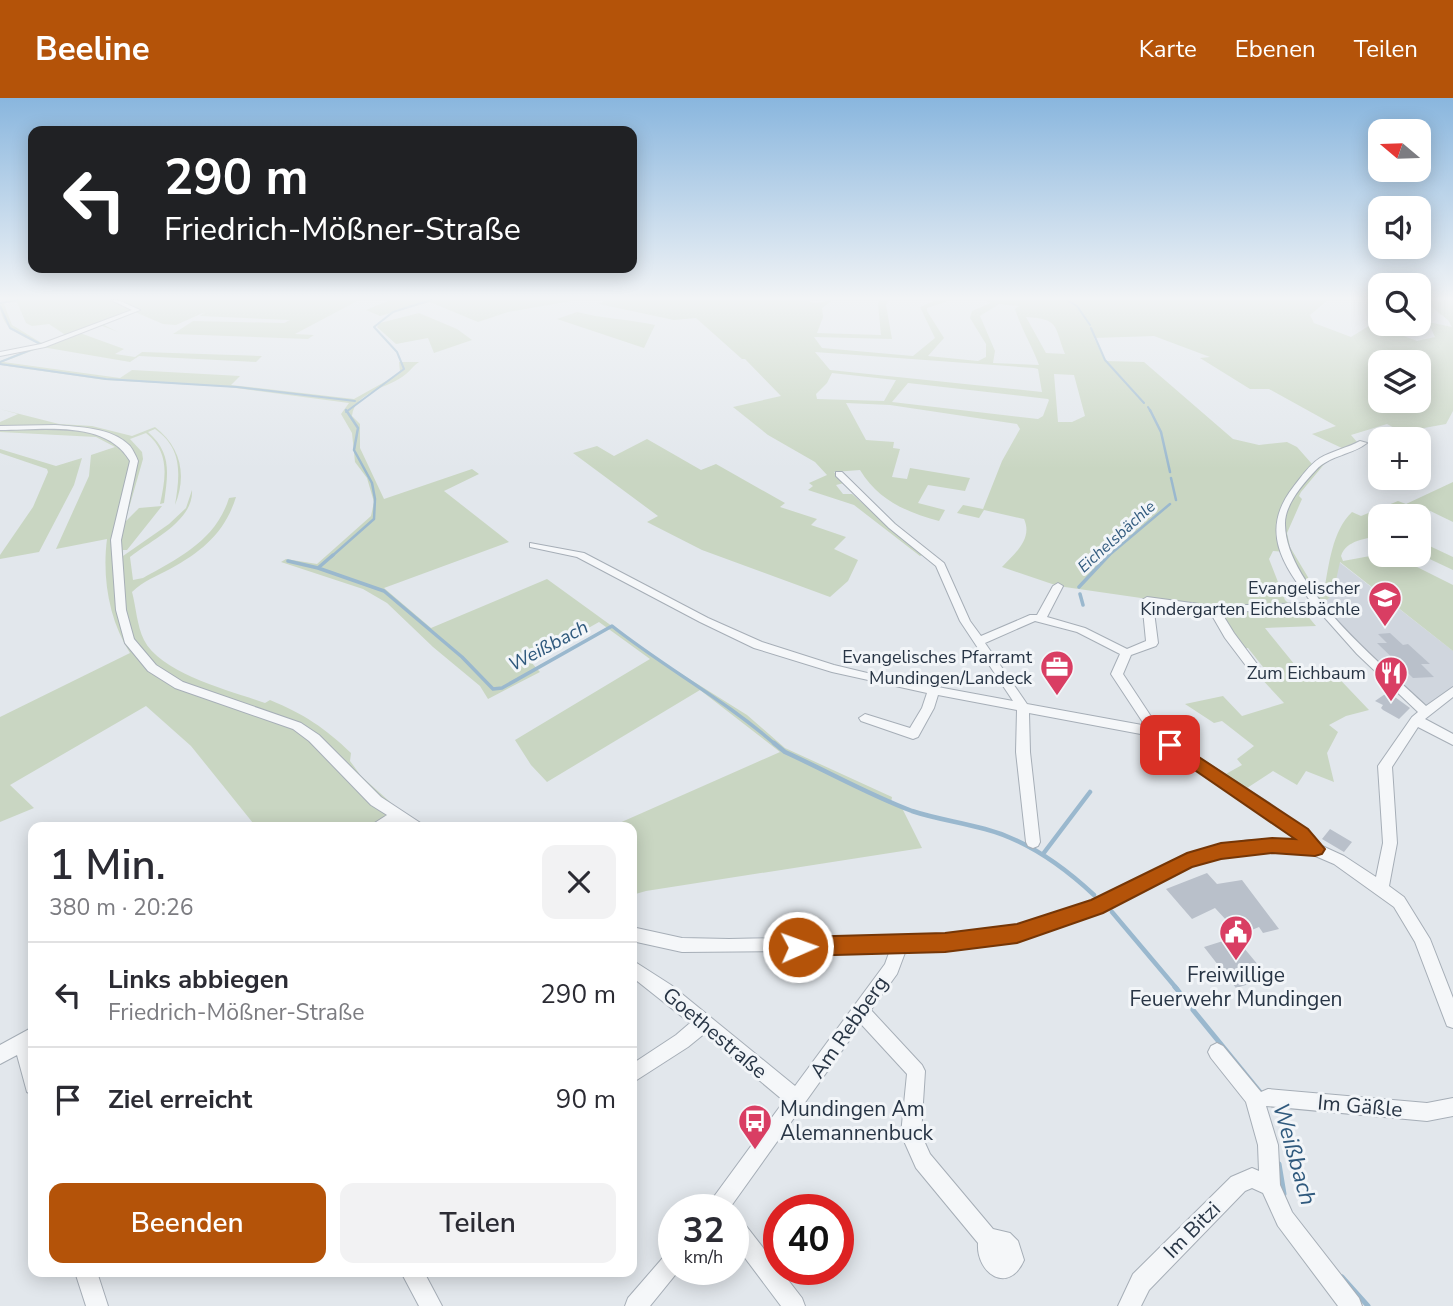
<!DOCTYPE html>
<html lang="de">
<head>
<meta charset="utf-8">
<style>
  body { margin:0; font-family:"Nunito Sans",sans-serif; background:#f2f2f3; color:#2b2b33; height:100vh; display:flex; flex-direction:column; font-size:26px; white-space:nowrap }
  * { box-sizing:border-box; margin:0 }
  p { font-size:23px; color:#7c7c81 }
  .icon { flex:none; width:38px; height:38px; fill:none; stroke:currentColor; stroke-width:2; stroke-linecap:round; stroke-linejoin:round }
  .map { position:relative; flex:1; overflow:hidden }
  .panel { position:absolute; left:28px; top:724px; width:609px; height:455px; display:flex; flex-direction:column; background:#fff; border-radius:14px; box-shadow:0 4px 18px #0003 }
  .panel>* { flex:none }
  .banner { position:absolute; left:28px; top:28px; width:609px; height:147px; border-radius:14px; box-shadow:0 4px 18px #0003; background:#202124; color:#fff; overflow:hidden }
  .needle { width:46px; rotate:289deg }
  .controls { position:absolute; left:1368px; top:21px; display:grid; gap:14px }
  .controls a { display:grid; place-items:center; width:63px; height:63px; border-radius:14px; background:#fff; box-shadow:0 4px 18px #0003; font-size:35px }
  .speed { position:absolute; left:658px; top:1096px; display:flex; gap:14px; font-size:35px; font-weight:700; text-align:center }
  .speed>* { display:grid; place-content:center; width:91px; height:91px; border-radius:50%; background:#fff; box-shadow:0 4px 18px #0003; line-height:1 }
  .speed small { font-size:18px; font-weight:400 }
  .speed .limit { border:10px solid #d22; background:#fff; color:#111 }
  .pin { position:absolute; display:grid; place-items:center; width:60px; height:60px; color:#fff; margin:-30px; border-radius:14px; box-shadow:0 4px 10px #0006 }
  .me { position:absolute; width:77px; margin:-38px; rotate:88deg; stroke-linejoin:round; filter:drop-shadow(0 0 5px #0008) }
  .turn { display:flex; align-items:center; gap:24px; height:147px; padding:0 21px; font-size:32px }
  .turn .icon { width:91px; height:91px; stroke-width:2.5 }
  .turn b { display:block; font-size:49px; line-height:60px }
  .round { display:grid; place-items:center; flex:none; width:74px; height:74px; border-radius:14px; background:#f2f2f3 }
  .headline { display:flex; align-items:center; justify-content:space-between; height:119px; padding:0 21px }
  h1 { font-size:42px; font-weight:600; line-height:52px }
  .button { display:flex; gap:14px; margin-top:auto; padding:14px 21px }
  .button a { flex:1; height:80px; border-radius:14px; background:#b45309; color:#fff; font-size:28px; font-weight:600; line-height:80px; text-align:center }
  .button a+a { background:#f2f2f3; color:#2b2b33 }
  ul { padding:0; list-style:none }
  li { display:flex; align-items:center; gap:21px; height:105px; padding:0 21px; border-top:2px solid #e1e1e2 }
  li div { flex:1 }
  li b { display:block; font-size:26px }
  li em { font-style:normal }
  header { display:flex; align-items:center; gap:42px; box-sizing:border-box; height:98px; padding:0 35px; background:#b45309; color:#fff }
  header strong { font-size:33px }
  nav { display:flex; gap:38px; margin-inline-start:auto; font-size:24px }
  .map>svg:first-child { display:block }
  .built { fill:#d0d6de }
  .green { fill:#c9d6c2; fill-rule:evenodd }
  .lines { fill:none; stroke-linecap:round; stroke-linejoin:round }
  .stream-far4 { stroke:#9ab8ce; stroke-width:2 }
  .stream-far3 { stroke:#9ab8ce; stroke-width:2.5 }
  .stream-far2 { stroke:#9ab8ce; stroke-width:3.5 }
  .stream-far1 { stroke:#9ab8ce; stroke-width:4.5 }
  .stream { stroke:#9ab8ce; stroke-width:5 }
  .building { fill:#b9c0ca }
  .minor-casing { stroke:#a6aeb7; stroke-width:2 }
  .minor { fill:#f5f7f9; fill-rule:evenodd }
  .route { fill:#b45309; stroke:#753606; stroke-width:2 }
  .labels { text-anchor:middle; stroke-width:6; stroke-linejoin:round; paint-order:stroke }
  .far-water-label { font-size:16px; font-style:italic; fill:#2f597d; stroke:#f2f5f8 }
  .poi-label { font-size:18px; fill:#283545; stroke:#f2f5f8; text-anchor:end }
  .water-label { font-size:19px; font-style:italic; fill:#2f597d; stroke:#f2f5f8 }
  .near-poi-label { font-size:21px; fill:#283545; stroke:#f2f5f8 }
  .near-street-label { font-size:21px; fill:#283545; stroke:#f2f5f8 }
  .near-water-label { font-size:23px; font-style:italic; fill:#2f597d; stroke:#f2f5f8 }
</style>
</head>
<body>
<header>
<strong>Beeline</strong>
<nav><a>Karte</a><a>Ebenen</a><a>Teilen</a></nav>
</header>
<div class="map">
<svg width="1453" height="1208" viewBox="0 0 1453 1208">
  <rect width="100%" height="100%" fill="#e2e7ec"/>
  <path class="built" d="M1339 464 1453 553V590L1426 611 1322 507 1333 496Z"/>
  <path class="green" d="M16 202H359L295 236 314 237 308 241 173 236 193 223 284 225 290 222 200 218 205 214 176 227 163 226 135 214 102 226 118 234 100 227 80 235 124 251 115 256 135 259 142 254 262 258 256 264 139 258 130 264 42 249 3 264 120 280 132 272 240 278 231 287 354 301 397 277 400 274 399 264H419C413 268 411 272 406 276 390 290 355 293 352 318L360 326V350L384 401 472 371 479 376 444 393 509 444 384 490 431 530 547 481 656 560 747 617 785 650 892 699 891 705 902 710 922 750 646 793 632 797V730H608L780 654 700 592 547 684 531 667 515 642 650 561 599 524 530 563 540 574 488 601 480 588 433 549 387 505 363 491 281 464 286 461 317 466 371 418 374 404 367 380 355 364 352 335 341 316 349 305 228 289 105 282 0 267V263L40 247C19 235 0 232 0 204H6L4 206 12 227 45 247 67 238 49 226 32 228 26 225Z
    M390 202H577L508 214 478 224 430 204 380 218 366 212Z
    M585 202H804L816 205 833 202 822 210 823 219 817 235 881 237 878 206 879 202H889L886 207 892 241 814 239 822 250 913 258 935 240 920 209 936 202H951L927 210V213L944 240 928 258 978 263 986 259V246L970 220 972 213 991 205 983 202H1328L1310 217 1314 225 1351 239 1372 226 1417 243 1435 239 1428 224 1452 229 1448 222 1423 202H1453V313L1446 326 1402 334 1387 326 1351 337 1357 344 1344 351 1312 336 1336 328 1269 291H1250L1200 260 1210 259 1154 238 1094 240 1105 263 1144 264 1233 341 1259 347 1287 344 1297 349 1312 366 1326 364 1301 394 1299 398 1302 401 1287 435 1290 449 1318 496 1324 493C1329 467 1332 433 1352 414L1361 418 1398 403 1406 406 1453 384V424L1418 407 1392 418H1381V423L1373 427 1381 431V437C1366 441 1346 442 1341 458L1343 463 1381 456 1393 457 1453 487V553L1340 464 1333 496 1322 507 1287 454 1273 453 1269 461 1285 502 1294 511 1301 510 1316 528 1265 530 1299 572 1329 570 1369 612 1346 618 1329 627 1338 634 1327 655 1334 684 1306 673 1297 687 1273 673 1244 692 1224 677 1242 667 1237 661 1254 648 1222 623 1214 625 1185 606 1223 598 1242 618 1284 605 1257 576 1267 574 1248 550H1242L1217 511 1058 488 1002 469C1015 455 1033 441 1024 421L984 412 979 420 957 415 963 407 983 411 1002 363 1020 331 1017 326 890 307 846 305 866 342 894 344 893 350 900 351 892 379 907 381 910 370 970 380 965 393 928 387 918 405 945 412 939 423C906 414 878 402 860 372L834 374 844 385 836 387 843 396H852L922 457 920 458 854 407 808 392 813 388 809 385 827 377 815 364 768 337 733 309 781 298 745 261H742L696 220 674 222 599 206 604 203ZM999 206 1019 208 1015 211C1021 230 1032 248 1039 267L993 265 995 253 980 218ZM1026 219C1060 221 1054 228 1065 256L1046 255ZM815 254 1034 270 1038 271 1042 294 830 272ZM1381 264H1419V303H1381ZM832 275 895 282H896L884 303 817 301 816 296 827 285ZM1054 276 1074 277 1085 318 1072 324H1058ZM908 285 1048 301 1049 302 1043 318 1038 321 892 304Z
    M577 214C604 221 628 221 655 227L644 250 557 221Z
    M419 215 457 231 472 242 434 255 428 240 396 246 377 229 380 225Z
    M0 311 59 326 92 328 132 338 155 329C181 349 187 377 175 407 180 376 183 351 155 331L148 334C172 355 168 375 164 405L160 406C166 379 170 354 146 335L130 341 142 354 143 361 125 424 139 410 162 408 127 452H123V458L169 426 186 410 192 392C194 423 151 442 130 459L133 482 143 480C179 460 216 442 229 400L236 399C225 434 203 453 170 471 157 478 143 483 132 494 136 509 137 528 144 542 161 576 232 593 265 605L270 602C304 616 325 630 351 655L350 663 361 678 399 712 373 730H257L191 648 146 608 10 687 34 710 0 724V619L130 555C109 522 102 480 107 441L56 451 89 378 91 357 115 349 96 339 0 334V324L18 316Z
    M647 341 701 372 716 366 785 405 780 409 817 421 811 427 846 439 834 451 858 462 848 483 830 499 702 452 647 424 658 418 573 355 597 348 614 358Z
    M0 351 56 368 82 360 74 387 39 454 0 461V457L33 409 48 374 47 371 0 355Z
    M1419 443 1453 459V472L1419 456Z"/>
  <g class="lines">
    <path class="stream-far4" d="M1067 202 1077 208 1090 227
      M0 205 18 202
      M0 208 10 230 42 247
      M1091 230 1105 262 1144 305
      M0 264 33 251
      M0 266 106 281 237 289 355 303
      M1148 309 1151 314
      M346 314 404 271 397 254 374 229 393 214 431 202"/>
    <path class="stream-far3" d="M1150 312 1161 334 1170 374
      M1171 380 1176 402
      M331 459 374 421 375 401 372 385 354 352 358 330 346 312
      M1107 459 1170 406"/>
    <path class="stream-far2" d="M333 457 318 470 384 493 462 559 493 591 502 590 612 528C665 570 725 602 776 647
      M288 463 318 470
      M1079 489 1109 457
      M1080 496 1083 507"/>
    <path class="stream-far1" d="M774 645 785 654C827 673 869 697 912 713 936 721 960 724 985 731 1027 742 1063 768 1094 797
      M1043 756 1090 694
      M1112 814 1177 891"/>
    <path class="stream" d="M1175 889 1192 909
      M1193 912 1260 994
      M1279 1066 1284 1096
      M1342 1179 1368 1208"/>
  </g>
  <path class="building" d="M1390 535 1403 547 1408 546 1430 566H1421L1434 579 1413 580 1377 545H1387L1378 536Z
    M1388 594 1410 610 1399 621 1383 612 1381 610 1383 607 1375 603Z
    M1330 731 1352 744 1344 754 1322 741Z
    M1207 775 1217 786 1242 782 1279 831 1263 835 1259 829 1240 837 1215 810 1192 821 1166 791Z
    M1223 843 1226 848 1239 844 1269 880 1236 890 1204 849Z"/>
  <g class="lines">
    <g class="minor-casing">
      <path id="minor" d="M111 202H118L140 212 45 249 0 258V254L41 246 132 212Z
        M55 327C78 329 112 329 130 348 133 352 136 358 138 363L121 442 126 512 134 541 156 567 183 584 301 625 319 637 381 699 422 726 424 730H405L398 725 390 730H371L373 726 387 717 371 707 309 643 293 631 175 590 148 573 125 545 116 512 111 442 130 363C106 321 41 332 0 332V328Z
        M1360 343 1367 345C1352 357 1330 357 1316 372 1303 386 1284 407 1285 427 1286 489 1383 567 1426 608L1453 589V599L1425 621 1453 636V647L1418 629 1392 669 1397 745 1389 788 1404 799 1430 841 1453 900V930L1447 928 1415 844 1394 809 1334 766 1313 757 1302 755 1249 754 1221 759 1191 768 1101 813 1017 842 945 851 906 852 897 876 871 912 922 967 925 973 921 1036 930 1056 993 1131 1010 1135 1018 1143 1024 1162C1009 1197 976 1176 978 1145L916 1070 904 1043 901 1036 907 976 861 926 729 1111H707L710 1104 784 1003 704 936 688 949 632 985V966L676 937 690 925 632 879V862L671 887 795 988 885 866 890 852 682 854 632 843V829L682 840 729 841 945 837 988 833 1017 828 1091 803 1182 759 1221 747 1249 742 1299 743 1262 715 1146 637 1029 615 1030 654 1040 744 1038 748 1033 750 1028 748 1026 744 1016 654 1017 612 938 597 934 610 918 639 913 641 861 623 859 620 865 616 910 630 922 610 927 595 832 574 754 550 700 524 577 459 530 449V445L584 455 708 520 762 544 834 567 884 579 1013 603 960 523 936 468 889 430 836 378V374H842L895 426 944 465 970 523 981 538 1030 517H1037L1053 488 1058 485 1063 488 1047 519 1085 530 1127 551 1146 543 1142 502 1147 499 1214 508 1312 505C1282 466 1259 432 1294 388 1302 378 1309 367 1320 360 1332 353 1347 350 1360 343ZM1153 506 1210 514 1225 540 1253 577 1257 578 1263 574 1234 535 1221 514 1317 511 1357 556 1418 614 1412 619 1378 668 1383 745 1376 779 1344 758 1320 747 1306 732 1272 707 1155 631 1152 620 1123 576 1131 557 1156 548 1158 545ZM1035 523 1077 534 1120 556 1111 576 1142 623V627L1027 606 985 545Z
        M33 929V997L27 994 17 957 0 966V947Z
        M1217 945 1223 948 1261 994 1268 991 1427 1005 1453 1000V1018L1427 1023 1266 1008 1278 1047 1280 1087 1292 1114 1359 1200 1362 1208H1338L1278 1128 1263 1095 1252 1090 1245 1093 1149 1192 1141 1208H1118L1133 1176 1231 1079 1252 1070 1259 1073 1258 1047 1246 1004 1211 960 1208 954 1211 948Z
        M733 1117 740 1120 802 1200 805 1208H781L733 1144Z
        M674 1152V1171H680L650 1208H625L628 1200 667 1155Z
        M75 1174H97L108 1208H86Z
        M401 1174H424L442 1208H419Z"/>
    </g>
    <use href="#minor" class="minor"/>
  </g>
  <linearGradient id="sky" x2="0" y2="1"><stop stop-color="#89b6de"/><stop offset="0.54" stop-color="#f2f4f6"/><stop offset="1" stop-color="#f2f4f6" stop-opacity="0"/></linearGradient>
  <rect width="1453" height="371" fill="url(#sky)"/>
  <path class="route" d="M1170 640 1308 731 1325 751 1322 756 1315 758 1272 755 1221 761 1192 769 1103 815 1017 845 945 854 798 858 791 856 788 849 791 842 798 839 945 835 1017 826 1091 802 1187 755 1221 745 1272 740 1295 741 1164 651 1162 647 1164 642Z"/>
  <defs>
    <g id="school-pin" transform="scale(1.75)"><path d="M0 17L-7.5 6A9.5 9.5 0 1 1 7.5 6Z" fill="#d93e63" stroke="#f2f5f8"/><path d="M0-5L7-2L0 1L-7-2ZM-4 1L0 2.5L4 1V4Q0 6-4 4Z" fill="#fff"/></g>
    <g id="office-pin" transform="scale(1.75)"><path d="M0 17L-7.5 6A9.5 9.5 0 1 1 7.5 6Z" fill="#d93e63" stroke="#f2f5f8"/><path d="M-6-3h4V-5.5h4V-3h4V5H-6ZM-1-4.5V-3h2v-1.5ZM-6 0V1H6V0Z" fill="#fff"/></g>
    <g id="restaurant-pin" transform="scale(1.75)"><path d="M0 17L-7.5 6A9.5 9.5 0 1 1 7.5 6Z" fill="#d93e63" stroke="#f2f5f8"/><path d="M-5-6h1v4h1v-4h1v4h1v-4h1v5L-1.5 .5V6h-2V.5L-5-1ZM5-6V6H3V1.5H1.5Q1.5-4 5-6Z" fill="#fff"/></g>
    <g id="civic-pin" transform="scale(1.75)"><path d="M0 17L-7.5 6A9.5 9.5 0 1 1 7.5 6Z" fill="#d93e63" stroke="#f2f5f8"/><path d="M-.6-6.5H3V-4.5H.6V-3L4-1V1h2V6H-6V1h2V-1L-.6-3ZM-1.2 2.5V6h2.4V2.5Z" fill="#fff"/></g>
    <g id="bus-pin" transform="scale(1.75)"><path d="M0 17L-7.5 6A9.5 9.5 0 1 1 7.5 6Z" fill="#d93e63" stroke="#f2f5f8"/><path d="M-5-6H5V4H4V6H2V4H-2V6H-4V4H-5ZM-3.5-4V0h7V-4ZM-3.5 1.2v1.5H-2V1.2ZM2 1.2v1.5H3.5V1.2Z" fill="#fff"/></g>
  </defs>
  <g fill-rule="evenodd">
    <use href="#school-pin" x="1385" y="500"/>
    <use href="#office-pin" x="1057" y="569"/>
    <use href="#restaurant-pin" x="1391" y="575"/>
    <use href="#civic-pin" x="1236" y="834"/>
    <use href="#bus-pin" x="755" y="1023"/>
  </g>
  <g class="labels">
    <g class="far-water-label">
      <text transform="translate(1116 438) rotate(-42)" y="6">Eichelsbächle</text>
    </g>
    <g class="poi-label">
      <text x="1360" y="496">Evangelischer<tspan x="1360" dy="21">Kindergarten Eichelsbächle</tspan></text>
      <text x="1032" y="565">Evangelisches Pfarramt<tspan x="1032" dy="21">Mundingen/Landeck</tspan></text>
      <text x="1366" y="581">Zum Eichbaum</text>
    </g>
    <g class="water-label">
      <text transform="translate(548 547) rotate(-28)" y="7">Weißbach</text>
    </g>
    <g class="near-poi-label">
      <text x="1236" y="884">Freiwillige<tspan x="1236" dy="24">Feuerwehr Mundingen</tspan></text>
      <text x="780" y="1018" text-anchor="start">Mundingen Am<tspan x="780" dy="24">Alemannenbuck</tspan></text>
    </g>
    <g class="near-street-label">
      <text transform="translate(849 929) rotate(-55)" y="7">Am Rebberg</text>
      <text transform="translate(715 935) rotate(40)" y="7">Goethestraße</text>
      <text transform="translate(1360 1008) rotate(5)" y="7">Im Gäßle</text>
      <text transform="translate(1192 1132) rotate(-45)" y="7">Im Bitzi</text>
    </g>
    <g class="near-water-label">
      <text transform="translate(1295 1056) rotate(74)" y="8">Weißbach</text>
    </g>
  </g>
</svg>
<div class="controls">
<a><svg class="needle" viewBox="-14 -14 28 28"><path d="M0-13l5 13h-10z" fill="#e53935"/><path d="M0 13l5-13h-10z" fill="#7c7c81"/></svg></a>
<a><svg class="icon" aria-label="sound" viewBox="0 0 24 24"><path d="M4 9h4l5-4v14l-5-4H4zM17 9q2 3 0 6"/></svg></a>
<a><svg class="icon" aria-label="search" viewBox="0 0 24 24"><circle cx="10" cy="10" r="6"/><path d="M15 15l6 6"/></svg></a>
<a><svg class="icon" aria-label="layers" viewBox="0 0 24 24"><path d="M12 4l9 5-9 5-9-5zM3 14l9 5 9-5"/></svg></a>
<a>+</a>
<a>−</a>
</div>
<div class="speed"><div>32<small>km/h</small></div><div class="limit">40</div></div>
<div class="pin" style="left:1170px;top:647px;background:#d93025"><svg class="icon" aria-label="arrive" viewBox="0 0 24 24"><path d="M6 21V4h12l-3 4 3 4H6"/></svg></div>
<svg class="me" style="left:798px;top:849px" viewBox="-20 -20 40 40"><circle r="17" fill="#b45309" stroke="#fff" stroke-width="3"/><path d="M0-11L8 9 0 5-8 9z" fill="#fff"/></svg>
<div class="banner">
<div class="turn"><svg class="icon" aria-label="left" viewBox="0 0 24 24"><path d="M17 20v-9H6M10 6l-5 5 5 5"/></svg><div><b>290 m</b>Friedrich-Mößner-Straße</div></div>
</div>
<section class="panel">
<div class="headline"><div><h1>1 Min.</h1><p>380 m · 20:26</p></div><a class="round"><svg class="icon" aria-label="close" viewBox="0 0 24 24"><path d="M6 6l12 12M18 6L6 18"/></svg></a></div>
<ul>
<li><svg class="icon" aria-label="left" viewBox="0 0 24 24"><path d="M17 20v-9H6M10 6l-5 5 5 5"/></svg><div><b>Links abbiegen</b><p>Friedrich-Mößner-Straße</p></div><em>290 m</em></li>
<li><svg class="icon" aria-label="arrive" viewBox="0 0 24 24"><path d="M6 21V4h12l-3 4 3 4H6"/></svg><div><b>Ziel erreicht</b></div><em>90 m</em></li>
</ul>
<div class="button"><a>Beenden</a><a>Teilen</a></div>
</section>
</div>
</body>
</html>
